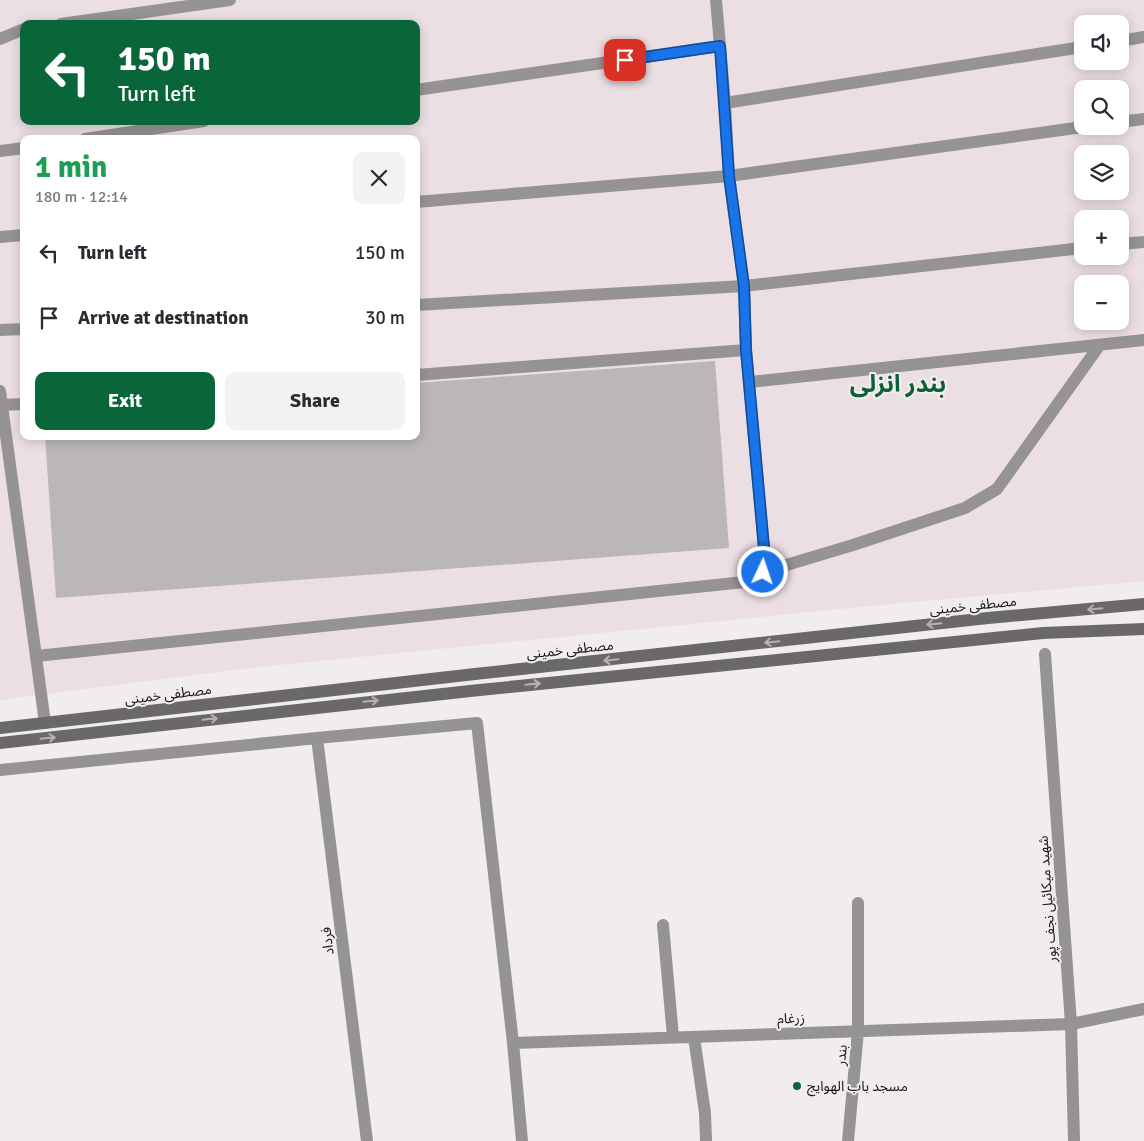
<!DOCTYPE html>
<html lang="en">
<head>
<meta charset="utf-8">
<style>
  body { margin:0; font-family:Signika,"Noto Sans Arabic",sans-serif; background:#f2f2f3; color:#2b2b33; height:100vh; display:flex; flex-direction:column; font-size:19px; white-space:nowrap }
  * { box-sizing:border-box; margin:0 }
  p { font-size:16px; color:#7c7c81 }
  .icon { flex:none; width:28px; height:28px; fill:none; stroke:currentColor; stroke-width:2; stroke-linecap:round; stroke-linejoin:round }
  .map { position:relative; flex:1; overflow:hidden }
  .sheet { position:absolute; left:20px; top:135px; width:400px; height:305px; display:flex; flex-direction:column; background:#fff; border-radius:10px; box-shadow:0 2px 12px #0003 }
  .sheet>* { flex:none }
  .top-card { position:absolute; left:20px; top:20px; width:400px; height:105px; border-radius:10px; box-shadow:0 2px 12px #0003; background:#096639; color:#fff; overflow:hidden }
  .fabs { position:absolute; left:1074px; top:15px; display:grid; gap:10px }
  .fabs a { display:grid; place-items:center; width:55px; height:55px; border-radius:10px; background:#fff; box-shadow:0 2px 12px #0003; font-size:25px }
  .pin { position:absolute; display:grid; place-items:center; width:42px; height:42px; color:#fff; margin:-21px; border-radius:10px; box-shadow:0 2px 8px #0006 }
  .me { position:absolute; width:55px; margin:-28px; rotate:3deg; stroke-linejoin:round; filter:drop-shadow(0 0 4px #0008) }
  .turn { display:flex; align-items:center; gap:18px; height:105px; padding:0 15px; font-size:22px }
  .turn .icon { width:65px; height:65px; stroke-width:2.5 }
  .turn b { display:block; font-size:35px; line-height:42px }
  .round { display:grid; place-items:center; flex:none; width:52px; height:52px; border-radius:10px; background:#f2f2f3 }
  .headline { display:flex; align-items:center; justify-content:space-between; height:85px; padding:0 15px }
  h1 { font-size:30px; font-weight:800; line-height:38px; color:#1e9e55 }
  .button { display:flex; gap:10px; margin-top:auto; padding:10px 15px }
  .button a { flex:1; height:58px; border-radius:10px; background:#096639; color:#fff; font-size:20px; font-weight:800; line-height:58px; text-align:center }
  .button a+a { background:#f2f2f3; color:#2b2b33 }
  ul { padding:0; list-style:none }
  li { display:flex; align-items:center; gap:15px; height:65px; padding:0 15px }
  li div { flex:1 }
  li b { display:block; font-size:19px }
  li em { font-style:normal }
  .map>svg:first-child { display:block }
  .built { fill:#ecdfe4; fill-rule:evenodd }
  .building { fill:#bbb7b8 }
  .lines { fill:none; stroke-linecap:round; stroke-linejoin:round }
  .lane { stroke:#959394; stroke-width:12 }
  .street { stroke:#959394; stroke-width:12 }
  .secondary { stroke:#6b6869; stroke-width:12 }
  .oneway { stroke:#b5b1b3 }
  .route-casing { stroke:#114b97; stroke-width:12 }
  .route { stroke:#1a73e8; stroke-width:9 }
  .poi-dot { fill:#096639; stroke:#f1edef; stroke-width:2 }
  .labels { text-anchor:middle; stroke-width:4; stroke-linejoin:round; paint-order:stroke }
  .street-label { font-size:14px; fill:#181617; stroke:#f1edef }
  .poi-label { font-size:14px; fill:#181617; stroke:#f1edef; text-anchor:start }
  .town-label { font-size:24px; font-weight:bold; fill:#0d5f36; stroke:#f1edef }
</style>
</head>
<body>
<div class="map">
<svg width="1144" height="1141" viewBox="0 0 1144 1141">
  <rect width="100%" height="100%" fill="#f1edef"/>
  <path class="built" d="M0 0H1144V581L891 604 249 668 0 700ZM24 24H416V121H24ZM1082 24H1120V61H1082ZM1082 89H1120V126H1082ZM24 139H416V436H24ZM1082 154H1120V191H1082ZM1082 219H1120V256H1082ZM1082 284H1120V321H1082Z"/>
  <path class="building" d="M715 361 729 548 56 598 45 436H416V383Z"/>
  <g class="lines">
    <path class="lane" d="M61 24 230 0
      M0 39 24 29
      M1120 41 1144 37
      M416 90 720 46
      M725 103 1082 47
      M1120 122 1144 119
      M85 139 204 121
      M0 151 24 148
      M416 202 729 176 1090 126
      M0 237 24 235
      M1120 244 1144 242
      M416 305 744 286 1082 248
      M0 330 24 329
      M416 375 746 350
      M750 382 1144 340
      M0 391 45 723
      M2 405 24 404
      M763 572 853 545 965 508 997 489 1099 346
      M36 656 754 581 763 572 765 559 746 350 744 286 729 176 725 103 716 0"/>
    <path class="street" d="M1045 654 1071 1024 1074 1141
      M317 738 367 1141
      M0 770 317 738 477 723 513 1043 522 1141
      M663 925 673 1037
      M694 1037 705 1113 706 1141
      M513 1043 1071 1024 1144 1009
      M848 1141 858 1031V903"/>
    <path class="secondary" d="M0 728 475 674 988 618 1144 604
      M0 743 470 691 1043 633 1144 629"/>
  </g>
  <defs><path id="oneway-shaft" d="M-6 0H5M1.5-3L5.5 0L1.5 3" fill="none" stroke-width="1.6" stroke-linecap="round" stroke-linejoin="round" transform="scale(1.25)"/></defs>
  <g class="oneway">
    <use href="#oneway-shaft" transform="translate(1095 609) rotate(175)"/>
    <use href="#oneway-shaft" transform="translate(934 624) rotate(174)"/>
    <use href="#oneway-shaft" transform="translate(772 642) rotate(174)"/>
    <use href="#oneway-shaft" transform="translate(611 660) rotate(174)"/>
    <use href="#oneway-shaft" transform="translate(533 684) rotate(-6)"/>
    <use href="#oneway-shaft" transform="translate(371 701) rotate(-6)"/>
    <use href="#oneway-shaft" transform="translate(210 719) rotate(-6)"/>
    <use href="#oneway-shaft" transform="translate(48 738) rotate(-6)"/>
  </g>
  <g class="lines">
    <g class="route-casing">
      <path id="route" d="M625 60 720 46 729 176 744 286 746 350 765 559 763 572"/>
    </g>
    <use href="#route" class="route"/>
  </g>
  <circle class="poi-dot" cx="797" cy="1086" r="5"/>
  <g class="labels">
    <g class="street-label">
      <text transform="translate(973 605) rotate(-6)" y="5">مصطفی خمینی</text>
      <text transform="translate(570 649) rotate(-6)" y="5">مصطفی خمینی</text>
      <text transform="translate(168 694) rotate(-7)" y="5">مصطفی خمینی</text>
      <text transform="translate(1047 899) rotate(-94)" y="5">شهید میکائیل نجف پور</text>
      <text transform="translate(327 941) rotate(-97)" y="5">فرداد</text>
      <text transform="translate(791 1018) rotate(-2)" y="5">زرغام</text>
      <text transform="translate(841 1055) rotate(-85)" y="5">بندر</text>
    </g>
    <g class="poi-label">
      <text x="807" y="1091">مسجد باب الهوایج</text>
    </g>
    <g class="town-label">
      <text x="898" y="392">بندر انزلی</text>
    </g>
  </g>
</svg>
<div class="fabs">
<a><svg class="icon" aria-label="sound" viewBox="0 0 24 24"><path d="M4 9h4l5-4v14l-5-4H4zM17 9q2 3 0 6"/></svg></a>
<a><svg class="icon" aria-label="search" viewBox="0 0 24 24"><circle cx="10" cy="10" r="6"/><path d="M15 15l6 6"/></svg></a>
<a><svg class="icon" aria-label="layers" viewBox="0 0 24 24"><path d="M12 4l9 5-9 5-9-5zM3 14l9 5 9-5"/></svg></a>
<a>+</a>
<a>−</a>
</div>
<div class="pin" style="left:625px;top:60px;background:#d93025"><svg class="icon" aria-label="arrive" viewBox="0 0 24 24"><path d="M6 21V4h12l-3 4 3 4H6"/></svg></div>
<svg class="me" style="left:763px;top:572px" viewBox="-20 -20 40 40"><circle r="17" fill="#1a73e8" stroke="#fff" stroke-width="3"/><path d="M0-11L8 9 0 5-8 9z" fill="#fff"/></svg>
<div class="top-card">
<div class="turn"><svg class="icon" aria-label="left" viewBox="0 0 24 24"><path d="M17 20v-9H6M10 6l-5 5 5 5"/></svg><div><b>150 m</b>Turn left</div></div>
</div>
<section class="sheet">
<div class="headline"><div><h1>1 min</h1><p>180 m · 12:14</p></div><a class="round"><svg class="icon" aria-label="close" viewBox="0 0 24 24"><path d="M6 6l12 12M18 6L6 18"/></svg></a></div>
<ul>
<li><svg class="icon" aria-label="left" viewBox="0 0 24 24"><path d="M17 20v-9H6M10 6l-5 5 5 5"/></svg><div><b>Turn left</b></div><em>150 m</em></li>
<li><svg class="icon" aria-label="arrive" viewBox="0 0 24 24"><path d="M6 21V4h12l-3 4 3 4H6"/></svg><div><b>Arrive at destination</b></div><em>30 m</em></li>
</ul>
<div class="button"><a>Exit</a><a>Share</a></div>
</section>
</div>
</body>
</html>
